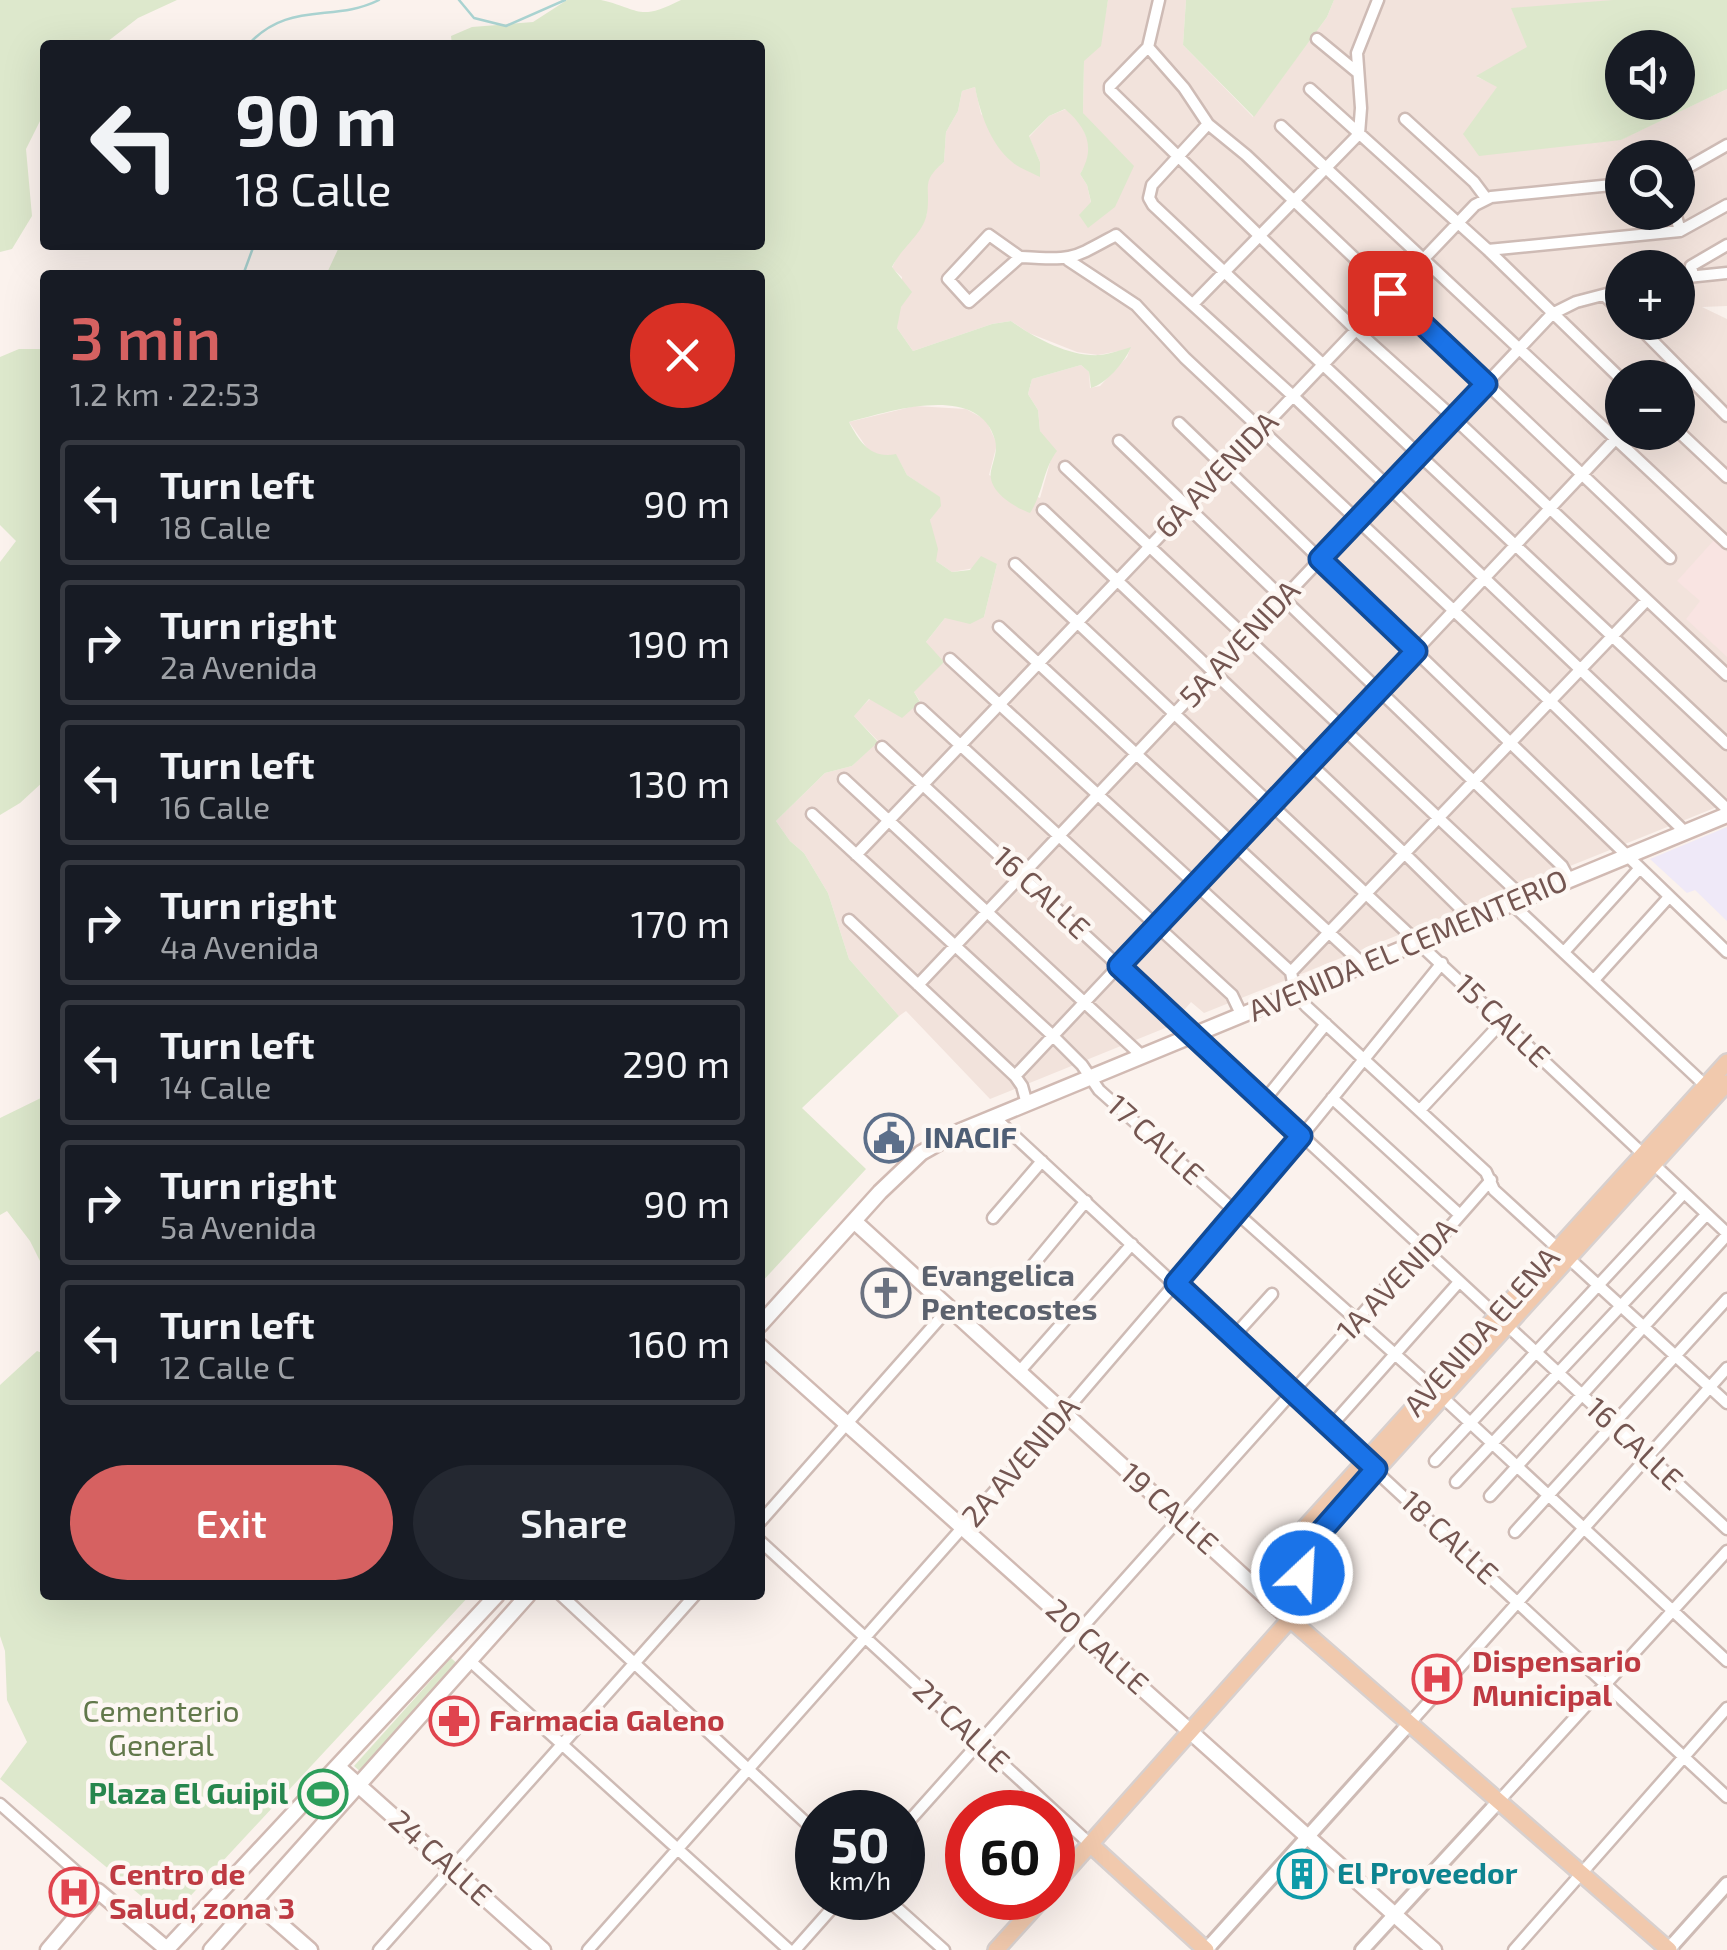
<!DOCTYPE html>
<html lang="en">
<head>
<meta charset="utf-8">
<style>
  body { margin:0; font-family:"Exo 2",sans-serif; background:#242831; color:#f1f3f6; height:100vh; display:flex; flex-direction:column; font-size:38px; white-space:nowrap }
  * { box-sizing:border-box; margin:0 }
  p { font-size:32px; color:#9ea1a6 }
  .icon { flex:none; width:55px; height:55px; fill:none; stroke:currentColor; stroke-width:2; stroke-linecap:round; stroke-linejoin:round }
  .map { position:relative; flex:1; overflow:hidden }
  .details { position:absolute; left:40px; top:270px; width:725px; height:1330px; display:flex; flex-direction:column; background:#171b24; border-radius:10px; box-shadow:0 10px 40px #0002 }
  .details>* { flex:none }
  .top-card { position:absolute; left:40px; top:40px; width:725px; height:210px; border-radius:10px; box-shadow:0 10px 40px #0002; background:#171b24; color:#f1f3f6; overflow:hidden }
  .controls { position:absolute; left:1605px; top:30px; display:grid; gap:20px }
  .controls a { display:grid; place-items:center; width:90px; height:90px; border-radius:50%; background:#171b24; box-shadow:0 10px 40px #0002; font-size:50px }
  .speed { position:absolute; left:795px; top:1790px; display:flex; gap:20px; font-size:50px; font-weight:700; text-align:center }
  .speed>* { display:grid; place-content:center; width:130px; height:130px; border-radius:50%; background:#171b24; box-shadow:0 10px 40px #0002; line-height:1 }
  .speed small { font-size:25px; font-weight:400 }
  .speed .limit { border:15px solid #d22; background:#fff; color:#111 }
  .pin { position:absolute; display:grid; place-items:center; width:85px; height:85px; color:#fff; margin:-42px; border-radius:20px; box-shadow:0 5px 15px #0006 }
  .me { position:absolute; width:110px; margin:-55px; rotate:25deg; stroke-linejoin:round; filter:drop-shadow(0 0 8px #0008) }
  .turn { display:flex; align-items:center; gap:35px; height:210px; padding:0 30px; font-size:45px }
  .turn .icon { width:130px; height:130px; stroke-width:2.5 }
  .turn b { display:block; font-size:70px; line-height:85px }
  .round { display:grid; place-items:center; flex:none; width:105px; height:105px; border-radius:52px; background:#242831 }
  .head { display:flex; align-items:center; justify-content:space-between; height:170px; padding:0 30px }
  h1 { font-size:60px; font-weight:600; line-height:75px; color:#d66161 }
  .action { display:flex; gap:20px; margin-top:auto; padding:20px 30px }
  .action a { flex:1; height:115px; border-radius:60px; background:#d66161; color:#fff; font-size:40px; font-weight:600; line-height:115px; text-align:center }
  .action a+a { background:#242831; color:#f1f3f6 }
  ul { padding:0; list-style:none }
  li { display:flex; align-items:center; gap:30px; height:125px; margin:0 20px 15px; padding:0 10px; border:5px solid #363941; border-radius:10px }
  li div { flex:1 }
  li b { display:block; font-size:38px }
  li em { font-style:normal }
  .map>svg:first-child { display:block }
  .residential { fill:#f2e3dc; fill-rule:evenodd }
  .commercial { fill:#f9e4e2 }
  .education { fill:#efe9f8 }
  .green { fill:#dde8cc; fill-rule:evenodd }
  .lines { fill:none; stroke-linecap:round; stroke-linejoin:round }
  .stream { stroke:#aad3d1; stroke-width:2.5 }
  .minor-casing { stroke:#cebbb5; stroke-width:15 }
  .tertiary-casing { stroke:#cebbb5; stroke-width:18 }
  .secondary-casing { stroke:#d1bab3; stroke-width:19 }
  .primary-casing { stroke:#d8d0ce; stroke-width:20 }
  .minor { stroke:#fff; stroke-width:10 }
  .tertiary { stroke:#fff; stroke-width:12 }
  .secondary { stroke:#fff; stroke-width:14 }
  .primary { stroke:#f1c9ad; stroke-width:15 }
  .route-casing { stroke:#114b97; stroke-width:25 }
  .route { stroke:#1a73e8; stroke-width:18 }
  .labels { text-anchor:middle; stroke-width:9; stroke-linejoin:round; paint-order:stroke }
  .street-label { font-size:30px; fill:#745651; stroke:#fdf7f3 }
  .service-label { font-size:30px; font-weight:bold; fill:#4e5e75; stroke:#fdf7f3; text-anchor:start }
  .worship-label { font-size:30px; font-weight:bold; fill:#5b616d; stroke:#fdf7f3; text-anchor:start }
  .health-label { font-size:30px; font-weight:bold; fill:#be3a42; stroke:#fdf7f3; text-anchor:start }
  .park-label { font-size:30px; fill:#62784b; stroke:#fdf7f3 }
  .leisure-label { font-size:30px; font-weight:bold; fill:#27864d; stroke:#fdf7f3; text-anchor:end }
  .culture-label { font-size:30px; font-weight:bold; fill:#0d838f; stroke:#fdf7f3; text-anchor:start }
</style>
</head>
<body>
<div class="map">
<svg width="1727" height="1950" viewBox="0 0 1727 1950">
  <rect width="100%" height="100%" fill="#fbf2ed"/>
  <path class="residential" d="M1108 0H1186L1183 45 1253 117 1327 17 1334 0H1613L1477 77 1620 140 1727 89V306L1702 307 1727 319V803L1204 1013 1191 1002 1180 1015 1185 1020 990 1099 906 1011 899 1016 849 959 828 893 804 853 790 841 776 821 825 773 852 766 878 741 853 715 870 699 920 701 914 692 926 642 945 618 984 617 997 564 952 572 936 561 930 520 940 506 939 497 907 475 896 455 882 457 869 451 849 422 915 406 966 409 986 420 997 444 989 475 1040 498 1051 459 1040 431 1038 410 1028 394 1032 379 1081 365 1089 372 1090 388 1100 386 1127 357 1130 349 1098 355 1077 352 1029 333 1011 321 992 324 913 351 897 328 902 277 892 268 899 253 918 231 927 214 925 191 930 173 944 162 946 132 958 111 962 91 975 87 981 114 1040 162 1029 137 1049 116 1066 109 1081 124 1090 145 1087 162 1080 174 1087 185 1091 203 1115 207 1083 113 1084 60 1105 16ZM1622 158H1678V212H1622ZM1622 268H1678V322H1622ZM1622 378H1678V432H1622Z"/>
  <path class="commercial" d="M1714 540 1727 552V657L1686 619 1700 601 1677 581Z"/>
  <path class="education" d="M1727 827V921L1695 890 1687 893 1650 859Z"/>
  <path class="green" d="M0 0H177L138 18 103 45H45V111L26 149 32 216 12 249 0 252Z
    M567 0C577 0 591 0 601 0 641 9 637 22 681 0H1108L1101 46 1084 61 1083 113 1134 166 1115 207 1088 228 1079 215 1091 202 1087 185 1080 174C1096 148 1087 128 1065 109L1049 116 1029 136 1040 162V177C1031 172 1018 168 1011 161 990 143 980 113 975 87L962 91 958 111 946 132 944 162C920 182 931 187 927 213 924 233 901 248 892 267L912 292 901 307 897 328 913 351 992 324 1011 321C1035 338 1069 357 1100 355 1110 354 1121 350 1131 347 1125 362 1106 384 1091 388L1089 372 1081 365 1032 379 1028 394 1038 410 1040 431 1057 451C1043 469 1043 494 1030 513 1014 507 987 491 991 471 993 461 998 451 995 440 979 382 890 411 849 422 860 443 871 459 896 454L907 475 940 497 941 506 930 520 938 549 936 561 952 572 970 570 981 556 997 564 984 617 970 624 945 618 926 642 944 662 914 692 920 702 902 718 869 699 854 716 878 742 852 766 825 773 776 821 790 841 804 853 828 893 849 959 899 1016 802 1108 866 1169 760 1284V275H326L340 245H760V45H452L451 36 472 27 533 22Z
    M1186 0H1334L1327 17 1254 117 1183 45Z
    M1613 0H1727V89L1621 140 1479 156 1463 134 1497 87 1476 76 1527 47 1511 8ZM1622 48H1678V102H1622Z
    M19 349H45V780L20 803 0 815V562L16 541 0 525V357Z
    M45 1096V1271L30 1241 7 1211 0 1215V1118Z
    M37 1351 45 1354V1595H470L169 1919 0 1779 27 1742 7 1700 5 1651 0 1636V1385Z
    M451 1658 460 1666 363 1774 354 1766Z"/>
  <g class="lines">
    <path class="stream" d="M459 0 474 18 506 26 565 0
      M248 45C288 0 334 23 379 0
      M243 275 254 245"/>
    <g class="minor-casing">
      <path id="minor" d="M1159 0 1148 47 1110 86V90L1355 329 1454 418 1727 675
        M1317 39 1357 72
        M1148 47 1184 88 1208 124 1246 155 1670 558
        M1310 89 1488 250 1622 380
        M1405 119 1474 182 1486 198
        M1208 124 1152 185 1149 198 1153 205 1727 744
        M1281 126 1727 543
        M1678 173 1727 145
        M1675 212 1680 231
        M1488 250 1680 231 1727 205
        M1020 257 989 235 948 279 969 302 1020 257C1074 260 1070 260 1116 235L1293 396 1727 809
        M1068 260 1136 305 1185 358 1550 701 1684 831
        M1693 275 1691 266 1727 245
        M1678 278 1727 273
        M1604 295 1622 312
        M1194 303 1359 134 1361 108 1357 53 1378 0
        M1634 322 1727 416
        M1179 423 1727 952
        M1678 431 1727 477
        M1119 441 1562 866 1569 879
        M1065 467 1513 888 1512 904 1708 1088
        M1043 510 1404 853 1462 910 1469 921
        M1015 564 1727 1233
        M999 627 1364 965
        M950 659 1291 972 1295 993 1306 1006 1486 1172 1494 1190 1727 1403
        M921 709 1232 995 1242 1016
        M882 747 1727 1529
        M844 779 1142 1056
        M812 814 1053 1036 1082 1065 1099 1090 1425 1381 1727 1661
        M856 855 1475 205 1491 197 1622 184
        M849 920 1015 1076 1022 1086 1027 1104
        M1564 952 1639 869
        M1291 972 1646 601
        M1594 980 1669 897
        M918 985 1552 314 1576 302 1622 290
        M1015 1076 1622 432
        M1332 1098 1460 1215
        M1263 1102 1326 1024
        M1421 1109 1502 1022
        M994 1117 1727 1797
        M993 1218 1042 1161
        M1028 1271 1086 1201
        M1234 1336 1272 1294
        M1019 1372 1132 1244
        M1331 1426 1459 1282
        M1435 1461 1683 1194
        M1456 1482 1706 1215
        M1490 1496 1727 1235
        M760 1522 949 1308
        M1515 1532 1727 1299
        M760 1541 1090 1844
        M561 1595 818 1834
        M469 1660 789 1950
        M1409 1724 1727 1368
        M1498 1802 1727 1551
        M0 1804 98 1891
        M902 1829 1415 1255 1433 1246 1491 1180
        M886 1898 944 1950
        M379 1950 695 1595
        M588 1950 1064 1413 1301 1137 1442 963
        M795 1950 841 1898
        M1514 1950 1727 1708"/>
    </g>
    <g class="tertiary-casing">
      <path id="tertiary" d="M1206 1950 1409 1724
        M1362 1950 1498 1802
        M1668 1950 1727 1884"/>
    </g>
    <g class="secondary-casing">
      <path id="secondary" d="M854 1221 1290 1619
        M760 1325 880 1192 921 1153 958 1132 1727 815
        M760 1346 1434 1950
        M338 1767 543 1950
        M255 1902 310 1950
        M167 1949 497 1595
        M48 1950 98 1891 168 1950
        M211 1950 528 1595"/>
    </g>
    <g class="primary-casing">
      <path id="primary" d="M1290 1619C1281 1590 1275 1570 1292 1542L1727 1062
        M1290 1619 1669 1950
        M1090 1844 1206 1950
        M1052 1887 1299 1609C1311 1593 1303 1580 1300 1561L1311 1542 1727 1083
        M996 1950 1043 1898"/>
    </g>
    <use href="#minor" class="minor"/>
    <use href="#tertiary" class="tertiary"/>
    <use href="#secondary" class="secondary"/>
    <use href="#primary" class="primary"/>
  </g>
  <g class="lines">
    <g class="route-casing">
      <path id="route" d="M1302 1573 1300 1561 1304 1551 1376 1469 1176 1283 1301 1136 1119 966 1416 651 1320 559 1486 384 1390 293"/>
    </g>
    <use href="#route" class="route"/>
  </g>
  <defs>
    <g id="civic-ring" transform="scale(2.5)"><circle r="9.5" fill="#fdf7f3" stroke="#5c6f8a" stroke-width="1.5"/><path d="M-.6-6.5H3V-4.5H.6V-3L4-1V1h2V6H-6V1h2V-1L-.6-3ZM-1.2 2.5V6h2.4V2.5Z" fill="#5c6f8a"/></g>
    <g id="church-ring" transform="scale(2.5)"><circle r="9.5" fill="#fdf7f3" stroke="#6b7280" stroke-width="1.5"/><path d="M-1.2-6h2.4v3.5h3.3v2.4h-3.3V6h-2.4V-.1h-3.3v-2.4h3.3Z" fill="#6b7280"/></g>
    <g id="hospital-ring" transform="scale(2.5)"><circle r="9.5" fill="#fdf7f3" stroke="#e0444e" stroke-width="1.5"/><path d="M-5-5h3v3.5h4V-5h3V5h-3V1.5h-4V5h-3Z" fill="#e0444e"/></g>
    <g id="pharmacy-ring" transform="scale(2.5)"><circle r="9.5" fill="#fdf7f3" stroke="#e0444e" stroke-width="1.5"/><path d="M-2-6h4v4h4v4h-4v4h-4v-4h-4v-4h4Z" fill="#e0444e"/></g>
    <g id="stadium-ring" transform="scale(2.5)"><circle r="9.5" fill="#fdf7f3" stroke="#2e9e5b" stroke-width="1.5"/><path d="M0-5a6.5 5 0 1 0 0 10a6.5 5 0 1 0 0-10ZM-3.5-1.8h7v3.6h-7Z" fill="#2e9e5b"/></g>
    <g id="building-ring" transform="scale(2.5)"><circle r="9.5" fill="#fdf7f3" stroke="#0f9aa8" stroke-width="1.5"/><path d="M-4-6H4V6H1V3H-1V6H-4ZM-2.5-4.3h1.7v1.8h-1.7ZM.8-4.3h1.7v1.8H.8ZM-2.5-1h1.7V.8h-1.7ZM.8-1h1.7V.8H.8Z" fill="#0f9aa8"/></g>
  </defs>
  <g fill-rule="evenodd">
    <use href="#civic-ring" x="889" y="1138"/>
    <use href="#church-ring" x="886" y="1293"/>
    <use href="#hospital-ring" x="1437" y="1679"/>
    <use href="#pharmacy-ring" x="454" y="1721"/>
    <use href="#stadium-ring" x="323" y="1794"/>
    <use href="#building-ring" x="1302" y="1874"/>
    <use href="#hospital-ring" x="74" y="1892"/>
  </g>
  <g class="labels">
    <g class="street-label">
      <text transform="translate(1217 475) rotate(-46)" y="10">6A AVENIDA</text>
      <text transform="translate(1240 644) rotate(-47)" y="10">5A AVENIDA</text>
      <text transform="translate(1041 893) rotate(43)" y="10">16 CALLE</text>
      <text transform="translate(1408 946) rotate(-23)" y="10">AVENIDA EL CEMENTERIO</text>
      <text transform="translate(1502 1021) rotate(44)" y="10">15 CALLE</text>
      <text transform="translate(1155 1140) rotate(42)" y="10">17 CALLE</text>
      <text transform="translate(1397 1280) rotate(-46)" y="10">1A AVENIDA</text>
      <text transform="translate(1482 1332) rotate(-48)" y="10">AVENIDA ELENA</text>
      <text transform="translate(1634 1444) rotate(43)" y="10">16 CALLE</text>
      <text transform="translate(1021 1462) rotate(-49)" y="10">2A AVENIDA</text>
      <text transform="translate(1169 1509) rotate(42)" y="10">19 CALLE</text>
      <text transform="translate(1449 1538) rotate(43)" y="10">18 CALLE</text>
      <text transform="translate(1097 1647) rotate(42)" y="10">20 CALLE</text>
      <text transform="translate(961 1726) rotate(43)" y="10">21 CALLE</text>
      <text transform="translate(440 1858) rotate(42)" y="10">24 CALLE</text>
    </g>
    <g class="service-label">
      <text x="924" y="1148">INACIF</text>
    </g>
    <g class="worship-label">
      <text x="921" y="1286">Evangelica<tspan x="921" dy="34">Pentecostes</tspan></text>
    </g>
    <g class="health-label">
      <text x="1472" y="1672">Dispensario<tspan x="1472" dy="34">Municipal</tspan></text>
      <text x="489" y="1731">Farmacia Galeno</text>
      <text x="109" y="1885">Centro de<tspan x="109" dy="34">Salud, zona 3</tspan></text>
    </g>
    <g class="park-label">
      <text x="161" y="1722">Cementerio<tspan x="161" dy="34">General</tspan></text>
    </g>
    <g class="leisure-label">
      <text x="288" y="1804">Plaza El Guipil</text>
    </g>
    <g class="culture-label">
      <text x="1337" y="1884">El Proveedor</text>
    </g>
  </g>
</svg>
<div class="controls">
<a><svg class="icon" aria-label="sound" viewBox="0 0 24 24"><path d="M4 9h4l5-4v14l-5-4H4zM17 9q2 3 0 6"/></svg></a>
<a><svg class="icon" aria-label="search" viewBox="0 0 24 24"><circle cx="10" cy="10" r="6"/><path d="M15 15l6 6"/></svg></a>
<a>+</a>
<a>−</a>
</div>
<div class="speed"><div>50<small>km/h</small></div><div class="limit">60</div></div>
<div class="pin" style="left:1390px;top:293px;background:#d93025"><svg class="icon" aria-label="arrive" viewBox="0 0 24 24"><path d="M6 21V4h12l-3 4 3 4H6"/></svg></div>
<svg class="me" style="left:1302px;top:1573px" viewBox="-20 -20 40 40"><circle r="17" fill="#1a73e8" stroke="#fff" stroke-width="3"/><path d="M0-11L8 9 0 5-8 9z" fill="#fff"/></svg>
<div class="top-card">
<div class="turn"><svg class="icon" aria-label="left" viewBox="0 0 24 24"><path d="M17 20v-9H6M10 6l-5 5 5 5"/></svg><div><b>90 m</b>18 Calle</div></div>
</div>
<section class="details">
<div class="head"><div><h1>3 min</h1><p>1.2 km · 22:53</p></div><a class="round" style="background:#d93025;color:#fff"><svg class="icon" aria-label="close" viewBox="0 0 24 24"><path d="M6 6l12 12M18 6L6 18"/></svg></a></div>
<ul>
<li><svg class="icon" aria-label="left" viewBox="0 0 24 24"><path d="M17 20v-9H6M10 6l-5 5 5 5"/></svg><div><b>Turn left</b><p>18 Calle</p></div><em>90 m</em></li>
<li><svg class="icon" aria-label="right" viewBox="0 0 24 24"><path d="M7 20v-9h11M14 6l5 5-5 5"/></svg><div><b>Turn right</b><p>2a Avenida</p></div><em>190 m</em></li>
<li><svg class="icon" aria-label="left" viewBox="0 0 24 24"><path d="M17 20v-9H6M10 6l-5 5 5 5"/></svg><div><b>Turn left</b><p>16 Calle</p></div><em>130 m</em></li>
<li><svg class="icon" aria-label="right" viewBox="0 0 24 24"><path d="M7 20v-9h11M14 6l5 5-5 5"/></svg><div><b>Turn right</b><p>4a Avenida</p></div><em>170 m</em></li>
<li><svg class="icon" aria-label="left" viewBox="0 0 24 24"><path d="M17 20v-9H6M10 6l-5 5 5 5"/></svg><div><b>Turn left</b><p>14 Calle</p></div><em>290 m</em></li>
<li><svg class="icon" aria-label="right" viewBox="0 0 24 24"><path d="M7 20v-9h11M14 6l5 5-5 5"/></svg><div><b>Turn right</b><p>5a Avenida</p></div><em>90 m</em></li>
<li><svg class="icon" aria-label="left" viewBox="0 0 24 24"><path d="M17 20v-9H6M10 6l-5 5 5 5"/></svg><div><b>Turn left</b><p>12 Calle C</p></div><em>160 m</em></li>
</ul>
<div class="action"><a>Exit</a><a>Share</a></div>
</section>
</div>
</body>
</html>
